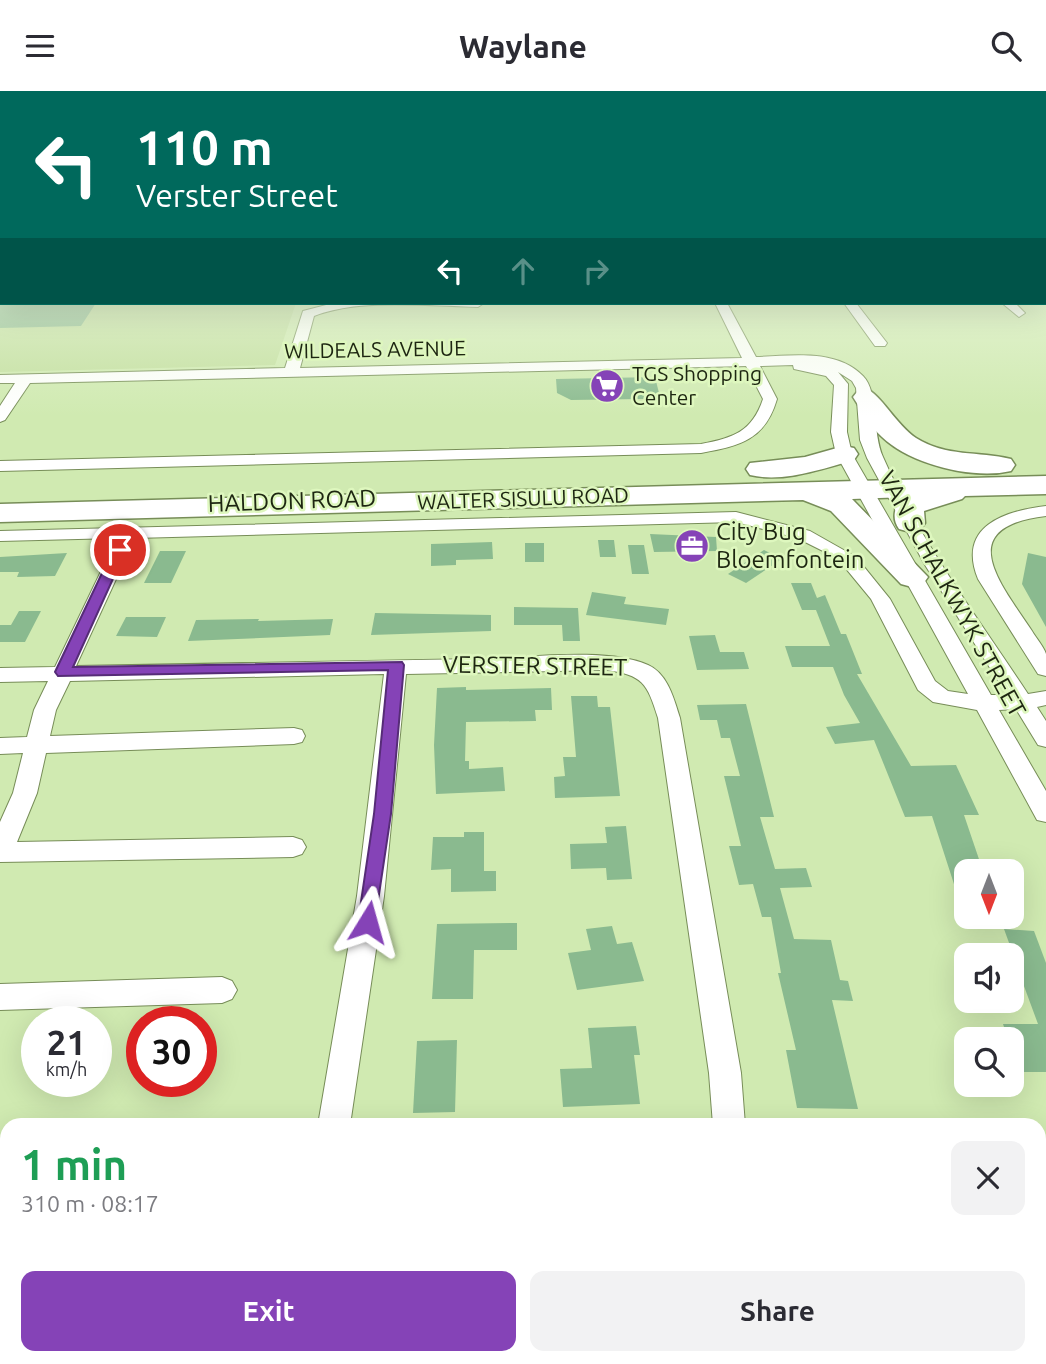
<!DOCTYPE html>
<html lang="en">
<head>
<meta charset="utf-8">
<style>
  body { margin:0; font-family:Ubuntu,sans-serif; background:#f2f2f3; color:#2b2b33; height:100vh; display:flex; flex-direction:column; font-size:26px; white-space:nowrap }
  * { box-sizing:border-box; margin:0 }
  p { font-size:23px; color:#7c7c81 }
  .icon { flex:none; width:38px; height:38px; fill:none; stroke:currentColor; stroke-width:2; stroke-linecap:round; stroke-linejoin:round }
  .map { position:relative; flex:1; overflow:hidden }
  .details { position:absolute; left:0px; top:1027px; width:1046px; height:247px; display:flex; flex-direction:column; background:#fff; border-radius:21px 21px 0 0; box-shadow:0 7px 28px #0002 }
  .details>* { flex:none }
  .top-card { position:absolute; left:0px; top:0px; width:1046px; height:214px; box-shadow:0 7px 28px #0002; background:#00695c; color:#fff; overflow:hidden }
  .needle { width:46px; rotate:180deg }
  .tools { position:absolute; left:954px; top:768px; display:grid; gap:14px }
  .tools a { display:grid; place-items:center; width:70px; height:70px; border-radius:14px; background:#fff; box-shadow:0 7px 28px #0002; font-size:35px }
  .speed { position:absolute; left:21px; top:915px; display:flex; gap:14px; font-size:35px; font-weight:700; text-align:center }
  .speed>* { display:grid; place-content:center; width:91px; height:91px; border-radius:50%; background:#fff; box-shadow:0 7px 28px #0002; line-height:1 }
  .speed small { font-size:18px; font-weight:400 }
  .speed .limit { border:10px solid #d22; background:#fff; color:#111 }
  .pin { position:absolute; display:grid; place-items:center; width:60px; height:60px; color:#fff; margin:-30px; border:4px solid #fff; border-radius:50%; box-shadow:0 2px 7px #0007 }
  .me { position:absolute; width:77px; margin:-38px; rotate:8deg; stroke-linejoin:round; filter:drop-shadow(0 0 5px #0008) }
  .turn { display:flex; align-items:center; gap:24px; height:147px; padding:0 21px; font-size:32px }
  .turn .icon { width:91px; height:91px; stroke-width:2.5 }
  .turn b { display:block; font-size:49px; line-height:60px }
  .lanes { display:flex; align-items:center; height:66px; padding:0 21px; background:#0003; justify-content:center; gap:35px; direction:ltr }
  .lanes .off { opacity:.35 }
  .round { display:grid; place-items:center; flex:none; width:74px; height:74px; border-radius:14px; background:#f2f2f3 }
  .headline { display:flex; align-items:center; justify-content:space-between; height:119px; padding:0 21px }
  h1 { font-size:42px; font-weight:700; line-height:52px; color:#1e9e55 }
  .button { display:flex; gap:14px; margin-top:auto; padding:14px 21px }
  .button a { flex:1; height:80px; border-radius:14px; background:#8543b7; color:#fff; font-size:28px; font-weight:700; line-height:80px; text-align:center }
  .button a+a { background:#f2f2f3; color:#2b2b33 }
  header { display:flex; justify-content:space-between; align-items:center; height:91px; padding:0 21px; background:#fff; font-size:32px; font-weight:700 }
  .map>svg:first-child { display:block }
  .built { fill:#c3df9f }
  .building { fill:#8aba8f }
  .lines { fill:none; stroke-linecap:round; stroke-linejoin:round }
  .minor-casing { stroke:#778d58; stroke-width:2 }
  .trunk-casing { stroke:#778d58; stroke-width:3 }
  .minor { fill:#fff; fill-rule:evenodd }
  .trunk { fill:#fff; fill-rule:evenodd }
  .route { fill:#8543b7; stroke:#562c77; stroke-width:2 }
  .labels { text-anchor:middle; stroke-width:5; stroke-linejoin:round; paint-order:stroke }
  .far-street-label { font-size:21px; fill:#1d2611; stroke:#def7be }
  .far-poi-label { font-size:21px; fill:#1d2611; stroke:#def7be; text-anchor:start }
  .street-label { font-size:24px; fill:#1d2611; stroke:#def7be }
  .poi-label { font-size:24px; fill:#1d2611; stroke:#def7be; text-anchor:start }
</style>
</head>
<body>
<header><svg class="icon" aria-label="menu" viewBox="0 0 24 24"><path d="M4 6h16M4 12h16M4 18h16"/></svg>Waylane<svg class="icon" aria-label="search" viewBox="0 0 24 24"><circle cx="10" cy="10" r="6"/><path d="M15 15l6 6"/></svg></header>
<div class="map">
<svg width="1046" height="1273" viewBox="0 0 1046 1273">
  <rect width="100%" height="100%" fill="#d0eab1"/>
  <path class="built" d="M0 171 2 212H296L275 274 0 281Z"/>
  <path class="building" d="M0 212H96L81 235 0 237Z
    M655 286 659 302 643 308 571 309 557 302 556 288Z
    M650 443 716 446 717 460 654 461Z
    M598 449H614L616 466H600Z
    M492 451 493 468 456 469V474L431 475V453Z
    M525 452H544V471H525Z
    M628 454H644L649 483H632Z
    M764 459 782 468 746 492 728 483Z
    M160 460H186L171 492H144Z
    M67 462 55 485 17 486 19 481H0V466Z
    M1028 462 1046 466V536L1022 493Z
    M791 492H811L817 507 825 504 841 543H846L862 583H857L911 675 956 674 979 724H964L983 780H966V820L963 821 932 725 905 726 874 649 835 653 826 636 860 632 844 604 833 576H792L785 555H830L816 519H802Z
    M592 501 626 506 624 513 669 518 666 534 586 524Z
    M514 516 578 517 580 550H563L562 534H514Z
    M19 520H41L25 551H0V534H11Z
    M375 522 491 524V540L371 544Z
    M126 526H166L157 546 116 545Z
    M259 528 258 530 333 528 330 544 188 550 196 529Z
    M715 544 720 561H744L749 578 697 579 689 545Z
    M466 596V599L551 597 552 619H535L536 630 466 631 465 670H469V678L503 676 505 700 436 703 434 654 437 597Z
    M571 605H597L598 616H610L620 705 555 707 554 686 565 685 563 666H576Z
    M746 613 774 726H760L775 778 806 777 812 796 780 797 794 848 831 849 840 889 848 890 853 910 832 909 858 1018 797 1017 786 959H796L778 882H781L771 826H762L753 793 739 794 729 755H741L724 685H740L730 647H721L717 629H700L697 614Z
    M626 735 632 788 607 789 606 777 571 778 570 753 607 752 605 736Z
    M464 741H484V780H496V800L451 801V778L431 779 433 746H464Z
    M517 832V859H474L473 908H432L437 833Z
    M612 835 617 853 632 851 644 890 577 899 568 862 591 859 586 838Z
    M1004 838 1034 840 1046 872V981H1020L1012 958V948H1008L1003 933H1038L1021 887H1012V860Z
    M636 935 640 964H634L640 1013 563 1016 560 978 592 977 588 937Z
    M457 949 455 1021 413 1022 417 950Z"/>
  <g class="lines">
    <g class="minor-casing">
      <path id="minor" d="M1045 147H1046V153H1045Z
        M0 164H2V170H0Z
        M1046 197V205L1045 206V198Z
        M334 212H484L478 216C429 215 360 207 314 225L300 277 742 267 715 212H727L756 266C790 265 836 257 863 285 879 301 872 342 883 366 919 449 978 527 1028 603L1046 600V614L1037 616 1046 630V656L1038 654 1016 618 999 619 1046 700V731L1037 729 977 619 933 611 918 599 871 508 843 474 829 463 797 447 736 431 135 447 76 575C211 573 345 570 479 568 524 567 608 556 648 574 668 583 674 608 680 627L741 982 745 1034H713L709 982 658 627C647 592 643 584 606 579L406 583 384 805 350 1034H318L357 805 384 583 70 590 56 619 50 645 294 637 302 639 305 645 302 651 294 653 46 662 37 702 17 751 293 746 302 749 306 756 302 763 293 766 0 771V731L13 702 23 662 0 663V647L27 646 34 619 48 590 0 591V577L55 576 117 447 0 450V440L736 421 810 440 856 466 890 508 935 590 948 600 968 603 836 363 831 341 834 294 826 285 794 278 793 274 760 275 777 308C765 349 740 355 701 362L0 380V370L701 353C733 347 752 341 763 308L746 275 30 292 5 329 0 331V315L15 292H0V284L285 277 303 220ZM838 281 852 290 856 297 860 349 867 367 925 474 1007 604H991L852 363 847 341 848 293Z
        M844 212H856L887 252 885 255H875Z
        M1002 212H1015L1025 222 1019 226Z
        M1046 415V425C951 436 1001 493 1032 540 1036 547 1044 556 1046 563 1046 570 1046 578 1046 585L1038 583 978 488C957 436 1003 420 1046 415Z
        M222 886 232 890 237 899 232 908 222 912 0 919V893Z
        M0 1085H7V1119H0Z
        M1046 1201V1237L1040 1238V1202Z
        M133 1267H247L244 1273H131Z"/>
    </g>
    <g class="trunk-casing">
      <path id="trunk" d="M866 298C880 302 897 335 916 347 946 366 978 360 1011 368L1015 374 1011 380C973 389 910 373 882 346 870 335 862 320 853 306L857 301Z
        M844 355 854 357 858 363 854 369C822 378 783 392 750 384L746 378 750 372 805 366Z
        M1046 385V403L965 405 962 408 924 420 925 432 921 438 910 441 899 438C891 427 894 412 907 406L852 408 928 486 923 493 912 496 901 493 831 420 803 409 0 431V413Z"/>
    </g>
    <use href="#minor" class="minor"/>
    <use href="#trunk" class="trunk"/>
  </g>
  <linearGradient id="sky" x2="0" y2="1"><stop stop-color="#a0b4ed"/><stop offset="0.45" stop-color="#eaf6dc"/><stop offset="1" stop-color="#eaf6dc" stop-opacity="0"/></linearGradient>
  <rect width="1046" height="325" fill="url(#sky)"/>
  <path class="route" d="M120 455 126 459 73 576 402 571 404 574 391 723 374 837 368 839 361 837 358 831 374 723 388 579 58 585 55 581 113 459Z"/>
  <defs>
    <g id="supermarket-disc" transform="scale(1.75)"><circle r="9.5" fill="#8543b7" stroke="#def7be"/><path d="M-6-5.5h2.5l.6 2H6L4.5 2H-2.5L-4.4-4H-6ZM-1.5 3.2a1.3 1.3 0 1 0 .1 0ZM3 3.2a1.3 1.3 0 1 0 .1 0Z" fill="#fff"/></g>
    <g id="office-disc" transform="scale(1.75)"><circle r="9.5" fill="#8543b7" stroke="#def7be"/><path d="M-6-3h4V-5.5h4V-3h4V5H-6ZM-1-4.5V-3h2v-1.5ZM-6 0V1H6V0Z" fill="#fff"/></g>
  </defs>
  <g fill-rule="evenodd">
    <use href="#supermarket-disc" x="607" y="295"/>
    <use href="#office-disc" x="692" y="455"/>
  </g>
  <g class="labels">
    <g class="far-street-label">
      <text transform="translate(375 259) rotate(-1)" y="7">WILDEALS AVENUE</text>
      <text transform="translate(523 408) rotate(-2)" y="7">WALTER SISULU ROAD</text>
    </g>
    <g class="far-poi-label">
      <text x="632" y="290">TGS Shopping<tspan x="632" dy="24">Center</tspan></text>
    </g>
    <g class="street-label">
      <text transform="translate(292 410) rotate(-2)" y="8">HALDON ROAD</text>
      <text transform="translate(952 503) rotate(61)" y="8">VAN SCHALKWYK STREET</text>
      <text transform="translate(535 575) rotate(1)" y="8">VERSTER STREET</text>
    </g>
    <g class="poi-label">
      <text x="716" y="449">City Bug<tspan x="716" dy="28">Bloemfontein</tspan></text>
    </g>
  </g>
</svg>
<div class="tools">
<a><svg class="needle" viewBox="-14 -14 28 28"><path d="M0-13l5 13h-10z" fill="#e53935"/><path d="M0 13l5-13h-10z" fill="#7c7c81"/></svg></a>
<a><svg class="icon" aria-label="sound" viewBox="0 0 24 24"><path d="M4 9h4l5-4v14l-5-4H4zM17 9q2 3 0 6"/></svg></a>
<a><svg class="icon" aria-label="search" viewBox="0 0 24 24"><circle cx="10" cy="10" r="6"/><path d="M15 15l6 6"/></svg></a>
</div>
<div class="speed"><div>21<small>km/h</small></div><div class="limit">30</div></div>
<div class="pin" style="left:120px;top:459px;background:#d93025"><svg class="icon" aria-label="arrive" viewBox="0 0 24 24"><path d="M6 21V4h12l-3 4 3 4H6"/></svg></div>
<svg class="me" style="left:368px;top:831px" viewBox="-20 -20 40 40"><path d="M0-17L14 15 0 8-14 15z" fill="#8543b7" stroke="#fff" stroke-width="4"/></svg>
<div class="top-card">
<div class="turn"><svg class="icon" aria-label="left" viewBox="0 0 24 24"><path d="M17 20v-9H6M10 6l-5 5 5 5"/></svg><div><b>110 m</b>Verster Street</div></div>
<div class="lanes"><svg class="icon" aria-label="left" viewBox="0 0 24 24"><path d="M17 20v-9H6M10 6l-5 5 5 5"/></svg><svg class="icon off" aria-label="ahead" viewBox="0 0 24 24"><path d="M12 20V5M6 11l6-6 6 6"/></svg><svg class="icon off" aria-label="right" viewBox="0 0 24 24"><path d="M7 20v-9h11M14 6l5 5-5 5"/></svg></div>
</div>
<section class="details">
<div class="headline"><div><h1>1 min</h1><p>310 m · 08:17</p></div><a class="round"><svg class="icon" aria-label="close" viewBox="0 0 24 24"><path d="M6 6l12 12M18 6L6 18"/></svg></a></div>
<div class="button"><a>Exit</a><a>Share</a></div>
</section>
</div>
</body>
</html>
